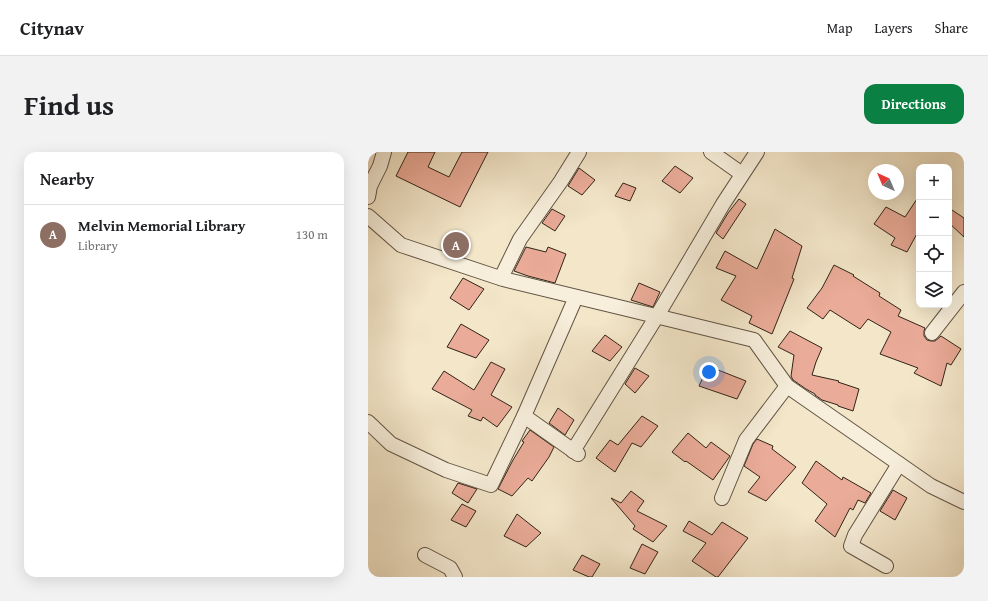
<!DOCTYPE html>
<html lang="en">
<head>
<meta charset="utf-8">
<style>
	body { margin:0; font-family:"Gentium Book Plus",serif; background:#f2f2f2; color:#202124 }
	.controls { position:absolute; right:12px; top:12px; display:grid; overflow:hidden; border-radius:8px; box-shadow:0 4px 16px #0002 }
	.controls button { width:36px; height:36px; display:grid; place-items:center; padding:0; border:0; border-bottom:1px solid #e0e0e0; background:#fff; color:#202124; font:20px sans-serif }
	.compass { position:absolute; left:500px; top:12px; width:36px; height:36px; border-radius:50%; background:#fff; box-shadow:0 4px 16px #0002; rotate:316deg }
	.you { position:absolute; left:341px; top:220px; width:14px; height:14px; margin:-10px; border:3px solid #fff; border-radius:50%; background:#1a73e8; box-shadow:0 0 0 6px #1a73e833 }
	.badge { display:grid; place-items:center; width:26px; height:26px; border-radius:50%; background:#0b8043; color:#fff; font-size:13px; font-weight:700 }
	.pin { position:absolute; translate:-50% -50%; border:2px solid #fff; box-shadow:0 1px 4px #0006 }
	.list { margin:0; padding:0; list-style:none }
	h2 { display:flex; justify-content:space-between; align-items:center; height:52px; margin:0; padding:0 16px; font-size:17px }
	h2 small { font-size:13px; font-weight:400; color:#757577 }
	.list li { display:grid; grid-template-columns:26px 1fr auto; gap:12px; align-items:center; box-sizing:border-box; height:60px; padding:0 16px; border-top:1px solid #e0e0e0 }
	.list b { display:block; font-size:15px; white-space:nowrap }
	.list p { margin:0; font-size:13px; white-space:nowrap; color:#757577 }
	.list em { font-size:13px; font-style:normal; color:#757577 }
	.icon { flex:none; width:22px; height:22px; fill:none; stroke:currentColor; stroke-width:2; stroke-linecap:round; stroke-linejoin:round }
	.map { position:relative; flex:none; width:596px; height:425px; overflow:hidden; border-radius:12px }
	header { display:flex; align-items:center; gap:24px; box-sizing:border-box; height:56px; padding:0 20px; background:#fff; border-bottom:1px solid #e0e0e0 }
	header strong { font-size:19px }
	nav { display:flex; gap:22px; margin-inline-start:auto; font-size:14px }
	.intro { display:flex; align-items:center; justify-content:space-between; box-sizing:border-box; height:96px; padding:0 24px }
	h1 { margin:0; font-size:28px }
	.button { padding:10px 18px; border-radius:12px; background:#0b8043; color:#fff; font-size:14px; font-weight:700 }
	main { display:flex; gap:24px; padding:0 24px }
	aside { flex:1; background:#fff; border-radius:12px; box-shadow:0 4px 16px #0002 }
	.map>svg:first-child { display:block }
	.building { fill:#eaab98; stroke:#312417 }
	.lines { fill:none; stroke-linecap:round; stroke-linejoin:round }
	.minor-casing { stroke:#625444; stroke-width:16 }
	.minor { stroke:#f7efdc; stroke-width:14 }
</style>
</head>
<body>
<header>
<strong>Citynav</strong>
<nav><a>Map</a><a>Layers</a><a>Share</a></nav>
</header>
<div class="intro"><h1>Find us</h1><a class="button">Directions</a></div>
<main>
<aside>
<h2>Nearby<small></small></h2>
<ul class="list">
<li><span class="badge" style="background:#8d6e63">A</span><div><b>Melvin Memorial Library</b><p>Library</p></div><em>130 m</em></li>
</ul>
</aside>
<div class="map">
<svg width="596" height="425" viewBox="0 0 596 425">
	<rect width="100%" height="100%" fill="#f3e6c9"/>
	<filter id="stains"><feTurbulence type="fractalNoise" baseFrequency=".005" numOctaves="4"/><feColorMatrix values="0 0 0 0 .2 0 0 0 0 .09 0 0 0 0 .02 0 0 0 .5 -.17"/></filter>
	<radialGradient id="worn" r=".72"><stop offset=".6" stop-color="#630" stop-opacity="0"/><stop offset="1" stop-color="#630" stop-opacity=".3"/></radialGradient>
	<g class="building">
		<polygon points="40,0 67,0 60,15 81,25 94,0 120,0 92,55 28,24"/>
		<polygon points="307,14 325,26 312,41 294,29"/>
		<polygon points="211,16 227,28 214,43 200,34"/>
		<polygon points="255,31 268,36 262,49 247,44"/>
		<polygon points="551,44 551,78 539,100 523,93 527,86 506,72 518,55 537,65"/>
		<polygon points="371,47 378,52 355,87 348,81 360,61"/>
		<polygon points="581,56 596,66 596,85 581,71"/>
		<polygon points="184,57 197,64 187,79 174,71"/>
		<polygon points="407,77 434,94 424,126 426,127 404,182 381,171 384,164 353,148 368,124 348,116 357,99 389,117"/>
		<polygon points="82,84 96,95 90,103 86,102 77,94"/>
		<polygon points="158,95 178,100 180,95 198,102 187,131 160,124 146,119"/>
		<polygon points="466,113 486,123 485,124 512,141 511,144 533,158 530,164 557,176 556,179 556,184 559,188 563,189 567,189 573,184 593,197 583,213 579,211 573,234 546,221 550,216 512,202 523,180 500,167 492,177 462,158 455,167 439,156 454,136"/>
		<polygon points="95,126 116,137 101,158 82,146"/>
		<polygon points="271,131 292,140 285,155 263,148"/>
		<polygon points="93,172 121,188 108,206 79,195"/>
		<polygon points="422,179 454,196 448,210 444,223 471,229 470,230 491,237 485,259 470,254 470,253 454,248 447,243 447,242 438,237 425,228 423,224 426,203 410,195"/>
		<polygon points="237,183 254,195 242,209 224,199"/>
		<polygon points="123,210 137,217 123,243 144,255 129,275 115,265 113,269 100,264 104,258 64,237 76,219 106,238"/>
		<polygon points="340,214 378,229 369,247 331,234"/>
		<polygon points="267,216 281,224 267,241 257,232"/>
		<polygon points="190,256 206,268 197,283 181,271"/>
		<polygon points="274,264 290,274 273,295 264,291 247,320 228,306 242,288 250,293"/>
		<polygon points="162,278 186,295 181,305 164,329 160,326 144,344 130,337 145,308 156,290 154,289"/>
		<polygon points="320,281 338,296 343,290 362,304 345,328 318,309 317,310 304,300"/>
		<polygon points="389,287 405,294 404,297 428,315 398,349 380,340 392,325 376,314 385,292"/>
		<polygon points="448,309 474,328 475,325 503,341 497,351 490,348 485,358 482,356 467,385 447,369 459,352 434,331"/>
		<polygon points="90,331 109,337 100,351 84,341"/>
		<polygon points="525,338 539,346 527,368 512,359"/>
		<polygon points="263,339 276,349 269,359 299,374 285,390 265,377 267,374 243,346 253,351"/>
		<polygon points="94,352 108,359 98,375 83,368"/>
		<polygon points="149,362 173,381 158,395 136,384"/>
		<polygon points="321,369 344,383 354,370 380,386 350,425 348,425 324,409 338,391 315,379"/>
		<polygon points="274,392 290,400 277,422 262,416"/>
		<polygon points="214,403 232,412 224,425 221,425 205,418"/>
	</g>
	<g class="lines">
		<g class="minor-casing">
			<g id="minor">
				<polyline points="343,0 374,22"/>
				<polyline points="0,45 2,34 12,14 16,0"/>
				<polyline points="0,64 33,93 135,127 263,158 386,188 419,234 563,334 596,350"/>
				<polyline points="133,126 152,87 193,29 211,0"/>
				<polyline points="564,181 596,140"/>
				<polyline points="156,264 210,302"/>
				<polyline points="0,270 23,292 78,318 123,333 156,264 208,145"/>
				<polyline points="205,299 289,164 355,52 389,0"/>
				<polyline points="354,346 378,288 419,234"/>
				<polyline points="57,403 82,416 87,425"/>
				<polyline points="518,414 483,394 487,383 531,312"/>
			</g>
		</g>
		<use href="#minor" class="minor"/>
	</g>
	<rect width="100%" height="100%" filter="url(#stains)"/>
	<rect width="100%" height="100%" fill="url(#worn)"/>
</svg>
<div class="controls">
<button>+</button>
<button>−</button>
<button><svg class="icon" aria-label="locate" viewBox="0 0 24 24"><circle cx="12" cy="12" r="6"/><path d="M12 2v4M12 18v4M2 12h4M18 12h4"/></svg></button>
<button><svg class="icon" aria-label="layers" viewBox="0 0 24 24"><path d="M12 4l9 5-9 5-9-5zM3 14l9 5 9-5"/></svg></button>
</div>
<svg class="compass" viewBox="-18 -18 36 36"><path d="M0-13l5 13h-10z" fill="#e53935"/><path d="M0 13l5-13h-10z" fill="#757577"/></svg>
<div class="you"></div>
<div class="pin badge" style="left:88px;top:93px;background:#8d6e63">A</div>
</div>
</main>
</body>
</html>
